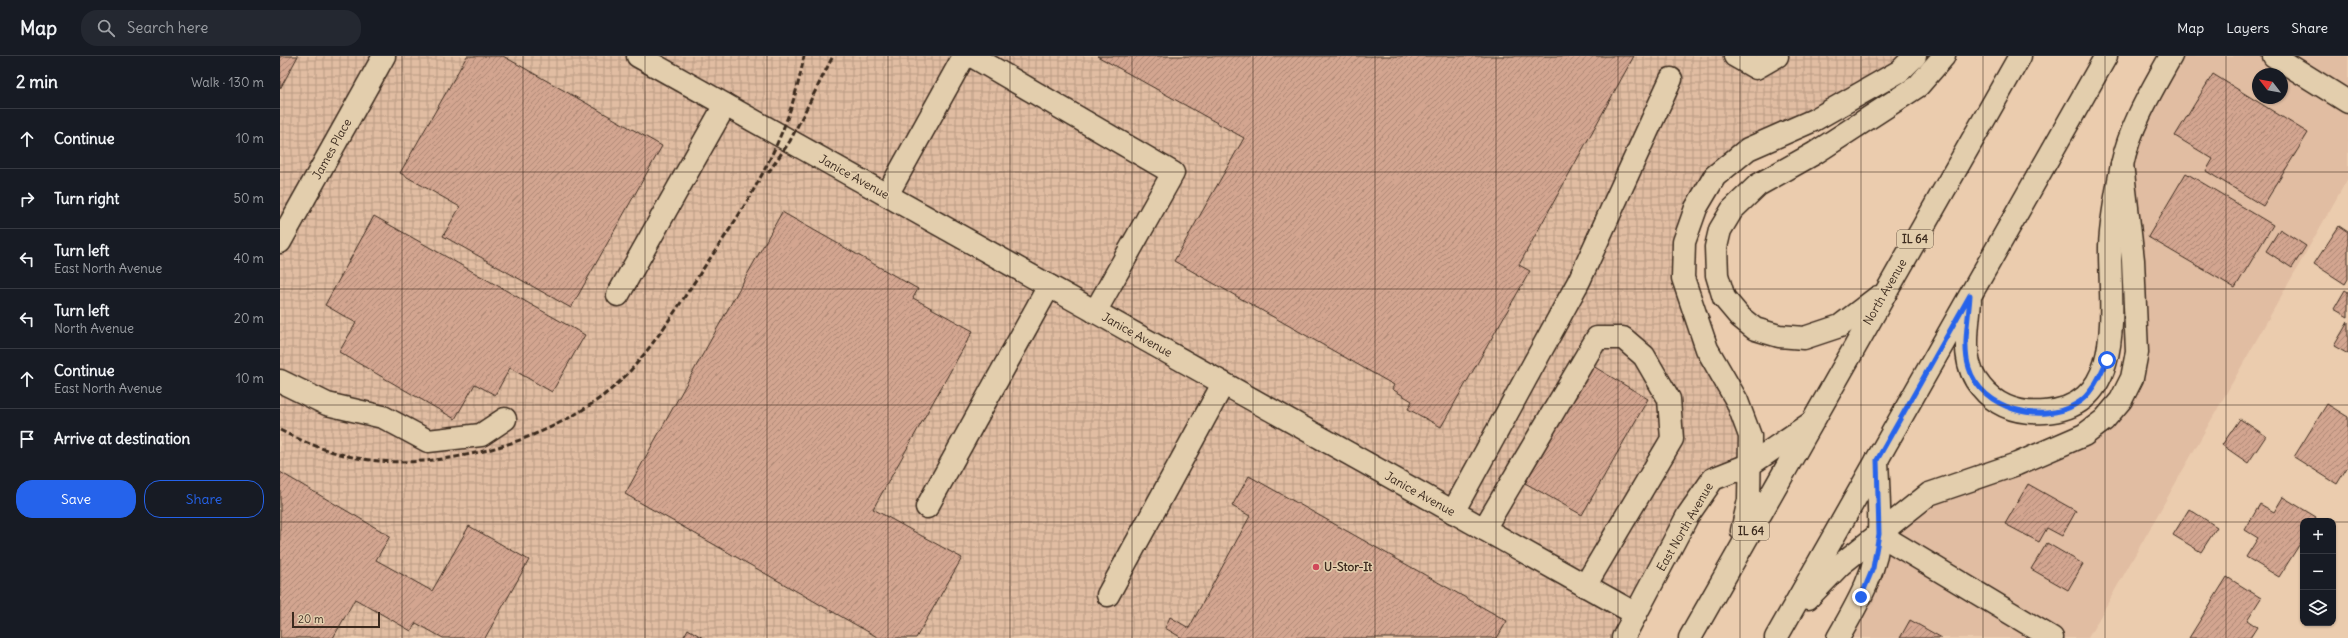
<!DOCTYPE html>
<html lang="en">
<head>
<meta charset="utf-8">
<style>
	body { margin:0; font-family:Delius,sans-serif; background:#242831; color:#f1f3f6 }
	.controls { position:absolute; right:12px; bottom:12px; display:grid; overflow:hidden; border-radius:8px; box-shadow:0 1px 3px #0004 }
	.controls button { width:36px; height:36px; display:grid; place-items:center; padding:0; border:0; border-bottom:1px solid #363941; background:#171b24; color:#f1f3f6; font:20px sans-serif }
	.compass { position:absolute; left:1972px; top:12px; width:36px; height:36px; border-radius:50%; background:#171b24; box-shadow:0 1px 3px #0004; rotate:301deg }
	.scale { position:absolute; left:12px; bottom:10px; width:88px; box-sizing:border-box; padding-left:4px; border:2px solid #3b2a1e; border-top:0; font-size:11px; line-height:14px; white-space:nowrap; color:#3b2a1e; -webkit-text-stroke:3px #e3cead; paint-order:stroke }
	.stop { position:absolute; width:12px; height:12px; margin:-9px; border:3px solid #2563eb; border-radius:50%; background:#fff }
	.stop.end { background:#2563eb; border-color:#fff; box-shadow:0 1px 4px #0008 }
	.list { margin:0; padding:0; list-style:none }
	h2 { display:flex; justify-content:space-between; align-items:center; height:52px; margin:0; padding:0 16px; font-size:17px }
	h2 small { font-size:13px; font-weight:400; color:#9ea1a6 }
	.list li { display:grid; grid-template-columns:26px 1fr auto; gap:12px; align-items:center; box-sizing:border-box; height:60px; padding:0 16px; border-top:1px solid #363941 }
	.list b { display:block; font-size:15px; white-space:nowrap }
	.list p { margin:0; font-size:13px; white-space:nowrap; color:#9ea1a6 }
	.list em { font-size:13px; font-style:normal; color:#9ea1a6 }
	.actions { display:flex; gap:8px; padding:12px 16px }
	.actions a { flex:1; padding:9px 0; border:1px solid #2563eb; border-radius:16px; text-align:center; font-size:14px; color:#2563eb }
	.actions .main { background:#2563eb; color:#fff }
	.icon { flex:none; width:22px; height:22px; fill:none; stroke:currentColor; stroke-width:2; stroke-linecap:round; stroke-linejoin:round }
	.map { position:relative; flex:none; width:2068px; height:582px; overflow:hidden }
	header { display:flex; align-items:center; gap:24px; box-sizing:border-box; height:56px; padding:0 20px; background:#171b24; border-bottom:1px solid #363941 }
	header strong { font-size:19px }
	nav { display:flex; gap:22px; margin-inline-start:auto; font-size:14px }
	.search { width:280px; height:36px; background:#242831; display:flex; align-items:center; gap:10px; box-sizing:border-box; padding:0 14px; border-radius:16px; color:#9ea1a6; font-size:15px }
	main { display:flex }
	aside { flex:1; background:#171b24 }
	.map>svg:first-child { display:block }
	.built { fill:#e1bda2; fill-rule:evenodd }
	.industrial { fill:url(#industrial-grid) }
	.building { fill:url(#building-hatch); stroke:#3b2a1e }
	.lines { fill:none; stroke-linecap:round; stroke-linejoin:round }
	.minor-casing { stroke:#3b2a1e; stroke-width:25 }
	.major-casing { stroke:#3b2a1e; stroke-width:25 }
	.minor { stroke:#e3cead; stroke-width:22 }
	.major { stroke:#e3cead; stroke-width:22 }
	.rail { stroke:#3b2a1e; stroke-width:3; stroke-dasharray:6 3; stroke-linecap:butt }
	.route { stroke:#2563eb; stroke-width:5 }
	.grid { fill:none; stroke:#3b2a1e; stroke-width:1; stroke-opacity:0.55 }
	.poi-dot { fill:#d1495b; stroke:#e3cead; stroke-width:1.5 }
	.labels { text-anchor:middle; stroke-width:3; stroke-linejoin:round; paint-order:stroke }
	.shield { fill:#e3cead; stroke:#6d5b49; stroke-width:1 }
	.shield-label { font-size:11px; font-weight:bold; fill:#3b2a1e }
	.street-label { font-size:12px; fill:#3b2a1e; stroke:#e3cead }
	.poi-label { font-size:12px; font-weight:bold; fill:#3b2a1e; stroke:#e3cead; text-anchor:start }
</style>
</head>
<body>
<header>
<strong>Map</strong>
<div class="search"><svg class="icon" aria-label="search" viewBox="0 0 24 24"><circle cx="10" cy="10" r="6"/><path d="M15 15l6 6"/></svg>Search here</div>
<nav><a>Map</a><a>Layers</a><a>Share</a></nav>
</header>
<main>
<aside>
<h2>2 min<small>Walk · 130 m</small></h2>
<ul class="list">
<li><svg class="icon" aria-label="ahead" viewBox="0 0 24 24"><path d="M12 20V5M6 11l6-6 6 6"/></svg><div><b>Continue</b></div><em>10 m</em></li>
<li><svg class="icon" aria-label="right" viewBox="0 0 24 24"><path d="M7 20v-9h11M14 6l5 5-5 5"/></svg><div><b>Turn right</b></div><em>50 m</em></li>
<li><svg class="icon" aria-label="left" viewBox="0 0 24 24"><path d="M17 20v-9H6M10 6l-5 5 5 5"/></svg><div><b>Turn left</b><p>East North Avenue</p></div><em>40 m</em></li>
<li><svg class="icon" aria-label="left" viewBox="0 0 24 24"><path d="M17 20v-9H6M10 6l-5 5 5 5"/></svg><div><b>Turn left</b><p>North Avenue</p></div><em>20 m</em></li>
<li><svg class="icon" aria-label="ahead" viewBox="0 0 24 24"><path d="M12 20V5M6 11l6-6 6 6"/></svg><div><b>Continue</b><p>East North Avenue</p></div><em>10 m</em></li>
<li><svg class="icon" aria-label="arrive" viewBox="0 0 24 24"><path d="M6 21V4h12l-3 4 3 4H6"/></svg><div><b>Arrive at destination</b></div></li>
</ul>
<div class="actions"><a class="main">Save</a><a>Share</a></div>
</aside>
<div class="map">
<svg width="2068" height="582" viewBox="0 0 2068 582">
	<defs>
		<pattern id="industrial-grid" width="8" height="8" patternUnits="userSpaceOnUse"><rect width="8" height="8" fill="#e1bda2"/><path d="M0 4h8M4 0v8" fill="none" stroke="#b89a83"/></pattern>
		<pattern id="building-hatch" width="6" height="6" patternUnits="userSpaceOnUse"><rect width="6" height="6" fill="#d3a590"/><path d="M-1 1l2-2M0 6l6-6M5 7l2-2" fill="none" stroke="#ac8775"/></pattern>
	</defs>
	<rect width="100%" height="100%" fill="#ebccae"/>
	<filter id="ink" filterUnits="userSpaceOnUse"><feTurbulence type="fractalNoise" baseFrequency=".025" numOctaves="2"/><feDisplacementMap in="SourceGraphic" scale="8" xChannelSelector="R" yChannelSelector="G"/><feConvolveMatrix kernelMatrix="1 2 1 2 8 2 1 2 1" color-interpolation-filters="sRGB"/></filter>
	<g filter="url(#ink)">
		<path class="built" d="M1895 0H2068V122L1808 582H1558L1599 478 1649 438 1804 379 1852 322 1842 108ZM1978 18H2002V42H1978Z"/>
		<polygon class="industrial" points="0,0 1635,0 1435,120 1403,222 1471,408 1433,423 1343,582 0,582"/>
		<g class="building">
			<polygon points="0,0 18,0 0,33"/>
			<polygon points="187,0 223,0 382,90 291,252 163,180 180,151 120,117"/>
			<polygon points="817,0 1354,0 1239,209 1250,215 1161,371 1128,353 1132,345 1112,333 1114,329 894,205 964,82"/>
			<polygon points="1933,18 2028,77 1983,150 1926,115 1933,103 1895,80"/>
			<polygon points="1906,117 1993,169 1955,232 1868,181"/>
			<polygon points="502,156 638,233 633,242 693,275 593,453 682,502 636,582 599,582 345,438"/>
			<polygon points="94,160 305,279 272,336 230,312 215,339 195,328 175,363 59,296 76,267 45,249"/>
			<polygon points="2059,170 2068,176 2068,223 2065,228 2034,208"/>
			<polygon points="2000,173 2026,190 2012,212 1986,195"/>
			<polygon points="2065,234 2068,236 2068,261 2054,253"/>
			<polygon points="2068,266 2068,298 2054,290"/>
			<polygon points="1313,310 1368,343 1302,459 1245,427"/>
			<polygon points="2047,348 2068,361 2068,410 2057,428 2014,401"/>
			<polygon points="1960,363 1986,380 1968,407 1942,389"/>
			<polygon points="0,416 110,480 96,504 152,535 189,470 249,504 205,582 163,582 136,567 131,575 75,543 53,582 0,582"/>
			<polygon points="969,420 1227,565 1217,582 902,582 885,572 890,561 909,572 970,460 952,450"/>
			<polygon points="1748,428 1796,455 1782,480 1767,472 1759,486 1725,468"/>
			<polygon points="2003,441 2036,461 2034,465 2023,465 2023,483 1999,521 1966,501 1978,482 1965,474 1980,448 1994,456"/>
			<polygon points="1909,453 1937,471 1921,496 1893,479"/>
			<polygon points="1767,487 1803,508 1788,534 1751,513"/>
			<polygon points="1947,521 1981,542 1967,564 1977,571 1970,582 1909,582"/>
			<polygon points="1630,564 1662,582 1620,582"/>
			<polygon points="408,573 423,582 403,582"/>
		</g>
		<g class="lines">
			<g class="minor-casing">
				<g id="minor">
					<polyline points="358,0 1356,558"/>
					<polyline points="692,0 893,117 815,256"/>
					<polyline points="1455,0 1476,12 1497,0"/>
					<polyline points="1994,0 2068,46"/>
					<polyline points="607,139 684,0"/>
					<polyline points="0,186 104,0"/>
					<polyline points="338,239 445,49"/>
					<polyline points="0,325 47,348 103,361 148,385 201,379 225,363"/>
					<polyline points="647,451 769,230"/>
					<polyline points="1173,456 1299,225 1391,23"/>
					<polyline points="1204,473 1317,282 1343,282 1364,300 1389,343 1392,383 1305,530"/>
					<polyline points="1599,478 1772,582"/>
					<polyline points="828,539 943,328"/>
					<polyline points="1343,582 1408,459 1433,423 1471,408 1531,367"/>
					<path d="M1558 582C1576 550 1597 516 1599 478 1600 453 1598 428 1597 404"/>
				</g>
			</g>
			<g class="major-casing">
				<g id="major">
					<polyline points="1598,241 1560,270 1524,282 1499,280 1475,273 1460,261 1444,242 1437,219 1436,191 1440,174 1452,154 1478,129 1535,97 1638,30 1664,0"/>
					<path d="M1690 245C1688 274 1680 307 1701 331 1717 351 1740 358 1765 356 1849 350 1829 247 1830 190 1831 165 1837 134 1842 109 1850 70 1872 34 1891 0"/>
					<polyline points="1462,475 1469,444 1470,380 1457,345 1427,293 1403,222 1404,186 1416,152 1435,120 1468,93 1534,64 1620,15 1635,0"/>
					<polyline points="1528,542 1560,509 1649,438 1737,408 1804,379 1824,364 1841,344 1852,322 1857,296 1853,204 1842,108"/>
					<polyline points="1410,582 1740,0"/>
					<polyline points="1496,582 1826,0"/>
				</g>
			</g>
			<use href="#minor" class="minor"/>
			<use href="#major" class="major"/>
			<g class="rail">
				<polyline points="488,117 510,85 553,0"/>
				<path d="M0 374C31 390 64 402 99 405 181 412 295 377 351 314 380 281 404 241 429 204 472 142 511 76 524 0"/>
			</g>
		</g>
	</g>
	<g class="lines" filter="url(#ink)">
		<path class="route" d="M1581 541 1593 512 1599 478 1597 404 1690 239C1689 262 1682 290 1689 312 1701 353 1762 369 1796 348 1812 339 1820 319 1827 304"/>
	</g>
	<path class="grid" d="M122 0V582M243 0V582M365 0V582M487 0V582M608 0V582M730 0V582M852 0V582M973 0V582M1095 0V582M1216 0V582M1338 0V582M1460 0V582M1581 0V582M1703 0V582M1825 0V582M1946 0V582M0 116H2068M0 233H2068M0 349H2068M0 466H2023M2053 466H2068"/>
	<circle class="poi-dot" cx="1036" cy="511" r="4"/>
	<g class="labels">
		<g class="shield">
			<rect x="1617" y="174" width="36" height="18" rx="3"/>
			<rect x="1453" y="466" width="36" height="18" rx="3"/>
		</g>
		<g class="shield-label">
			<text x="1635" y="187">IL 64</text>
			<text x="1471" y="479">IL 64</text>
		</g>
		<g class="street-label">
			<text transform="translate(52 93) rotate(-61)" y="4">James Place</text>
			<text transform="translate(574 121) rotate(29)" y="4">Janice Avenue</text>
			<text transform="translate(1605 236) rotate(-60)" y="4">North Avenue</text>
			<text transform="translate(857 279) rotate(29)" y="4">Janice Avenue</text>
			<text transform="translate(1140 438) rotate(29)" y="4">Janice Avenue</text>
			<text transform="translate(1405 471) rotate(-60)" y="4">East North Avenue</text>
		</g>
		<g class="poi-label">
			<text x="1044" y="515">U-Stor-It</text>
		</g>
	</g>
</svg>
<div class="controls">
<button>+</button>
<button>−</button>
<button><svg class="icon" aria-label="layers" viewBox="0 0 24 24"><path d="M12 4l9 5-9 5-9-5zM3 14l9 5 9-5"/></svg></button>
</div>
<svg class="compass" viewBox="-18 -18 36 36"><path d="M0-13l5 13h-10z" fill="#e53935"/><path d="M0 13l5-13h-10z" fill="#9ea1a6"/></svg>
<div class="scale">20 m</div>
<div class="stop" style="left:1827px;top:304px"></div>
<div class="stop end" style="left:1581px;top:541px"></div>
</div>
</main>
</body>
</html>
